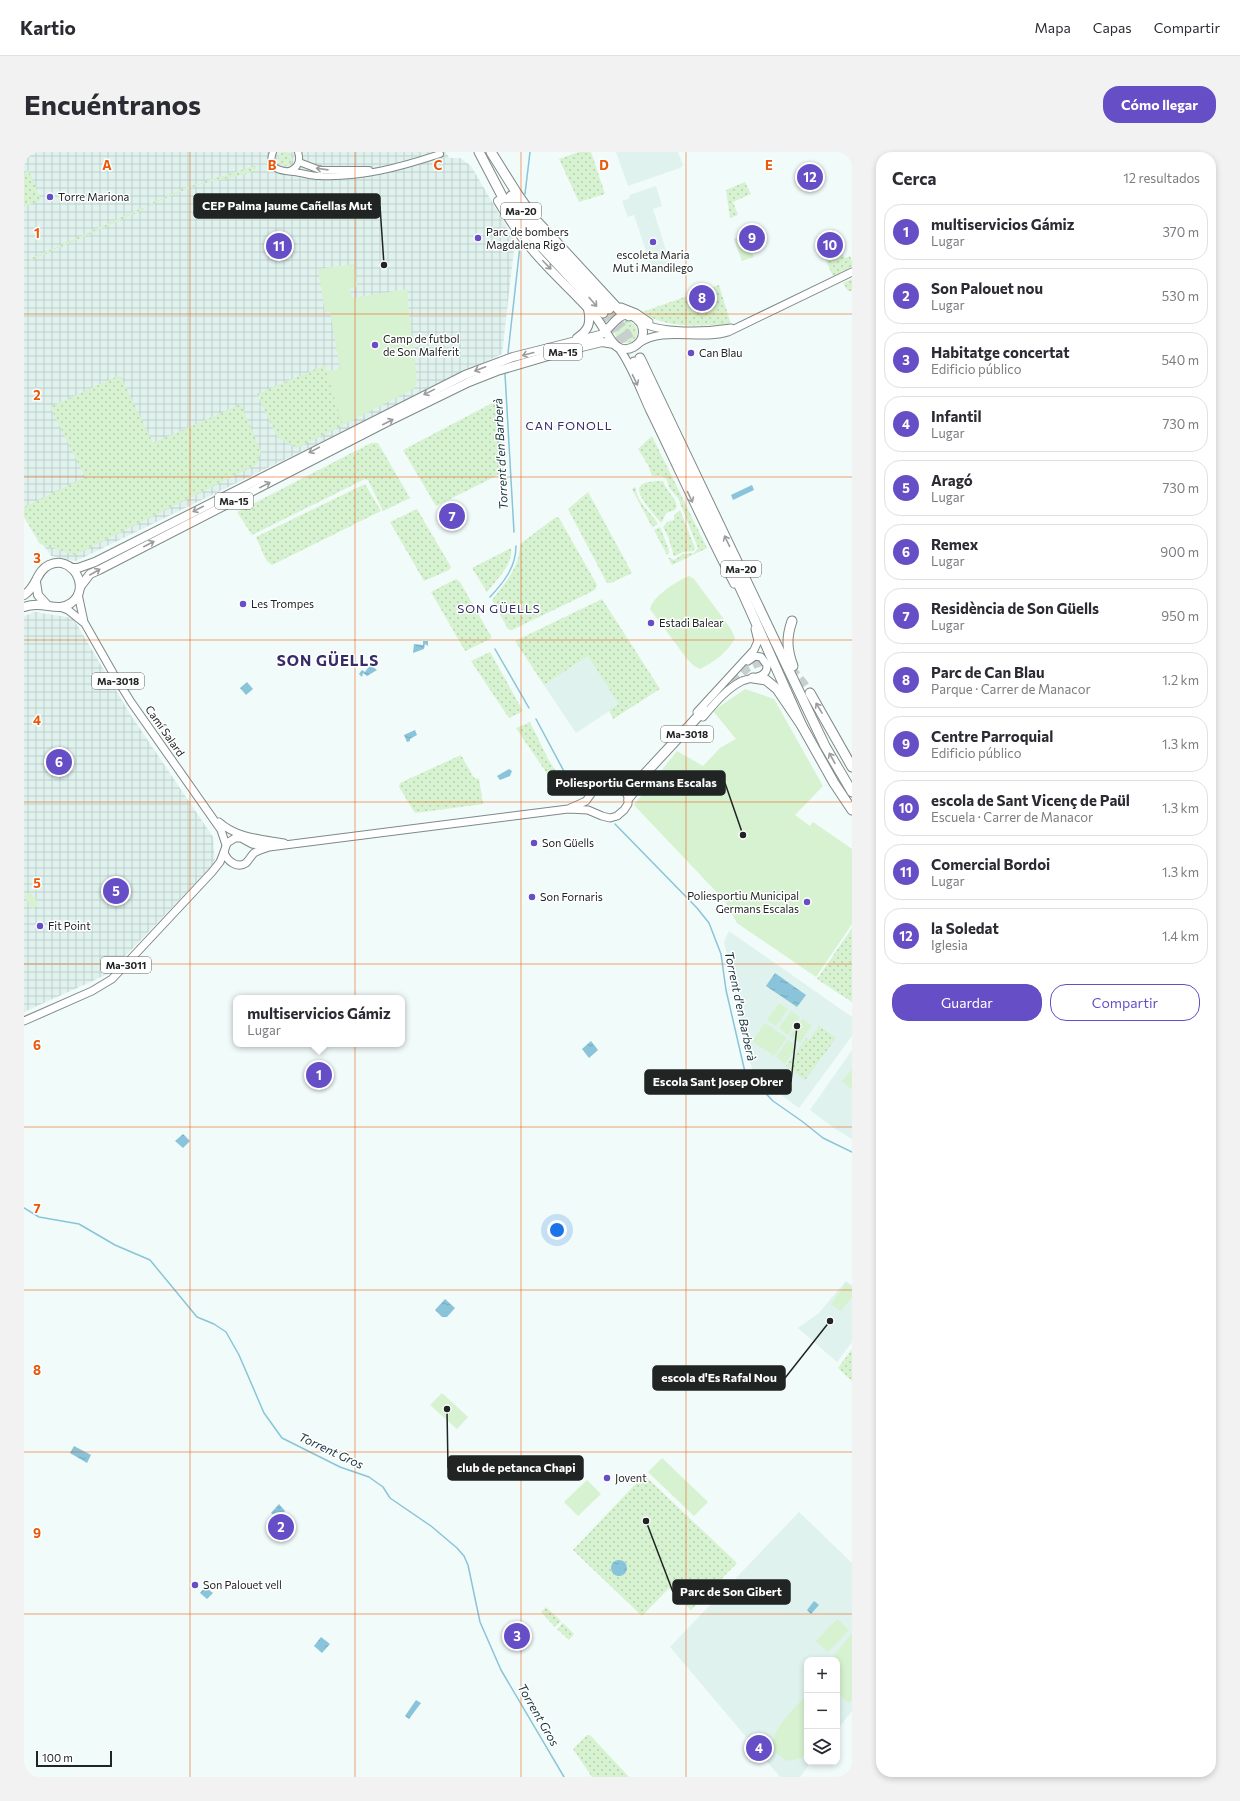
<!DOCTYPE html>
<html lang="es">
<head>
<meta charset="utf-8">
<style>
	body { margin:0; font-family:Commissioner,sans-serif; background:#f2f2f3; color:#2b2b33 }
	.controls { position:absolute; right:12px; bottom:12px; display:grid; overflow:hidden; border-radius:8px; box-shadow:0 2px 6px #0003 }
	.controls button { width:36px; height:36px; display:grid; place-items:center; padding:0; border:0; border-bottom:1px solid #e1e1e2; background:#fff; color:#2b2b33; font:20px sans-serif }
	.scale { position:absolute; left:12px; bottom:10px; width:76px; box-sizing:border-box; padding-left:4px; border:2px solid #202423; border-top:0; font-size:11px; line-height:14px; white-space:nowrap; color:#202423; -webkit-text-stroke:3px #fff; paint-order:stroke }
	.you { position:absolute; left:533px; top:1078px; width:14px; height:14px; margin:-10px; border:3px solid #fff; border-radius:50%; background:#1a73e8; box-shadow:0 0 0 6px #1a73e833 }
	.badge { display:grid; place-items:center; width:26px; height:26px; border-radius:50%; background:#664ec7; color:#fff; font-size:13px; font-weight:700 }
	.pin { position:absolute; translate:-50% -50%; border:2px solid #fff; box-shadow:0 1px 4px #0006 }
	.popup { position:absolute; left:209px; top:843px; width:172px; height:52px; box-sizing:border-box; display:grid; place-content:center; border-radius:8px; background:#fff; filter:drop-shadow(0 1px 3px #0005); font-size:13px; white-space:nowrap; color:#7c7c81 }
	.popup b { font-size:15px; color:#2b2b33 }
	.popup::after { content:''; position:absolute; left:50%; top:100%; margin-left:-8px; border:8px solid transparent; border-top-color:#fff }
	.list { margin:0; padding:0; list-style:none }
	h2 { display:flex; justify-content:space-between; align-items:center; height:52px; margin:0; padding:0 16px; font-size:17px }
	h2 small { font-size:13px; font-weight:400; color:#7c7c81 }
	.list li { display:grid; grid-template-columns:26px 1fr auto; gap:12px; align-items:center; box-sizing:border-box; height:56px; margin:0 8px 8px; padding:0 8px; border:1px solid #e1e1e2; border-radius:16px }
	.list b { display:block; font-size:15px; white-space:nowrap }
	.list p { margin:0; font-size:13px; white-space:nowrap; color:#7c7c81 }
	.list em { font-size:13px; font-style:normal; color:#7c7c81 }
	.actions { display:flex; gap:8px; padding:12px 16px }
	.actions a { flex:1; padding:9px 0; border:1px solid #664ec7; border-radius:16px; text-align:center; font-size:14px; color:#664ec7 }
	.actions .main { background:#664ec7; color:#fff }
	.icon { flex:none; width:22px; height:22px; fill:none; stroke:currentColor; stroke-width:2; stroke-linecap:round; stroke-linejoin:round }
	.map { position:relative; flex:none; width:828px; height:1625px; overflow:hidden; border-radius:16px }
	header { display:flex; align-items:center; gap:24px; box-sizing:border-box; height:56px; padding:0 20px; background:#fff; border-bottom:1px solid #e1e1e2 }
	header strong { font-size:19px }
	nav { display:flex; gap:22px; margin-inline-start:auto; font-size:14px }
	.intro { display:flex; align-items:center; justify-content:space-between; box-sizing:border-box; height:96px; padding:0 24px }
	h1 { margin:0; font-size:28px }
	.button { padding:10px 18px; border-radius:16px; background:#664ec7; color:#fff; font-size:14px; font-weight:700 }
	main { display:flex; gap:24px; padding:0 24px }
	aside { flex:1; background:#fff; border-radius:16px; box-shadow:0 2px 6px #0003 }
	.map>svg:first-child { display:block }
	.built { fill:#dff2ee }
	.industrial { fill:url(#industrial-grid) }
	.green { fill:url(#green-dots) }
	.pitch { fill:#d7f2d0 }
	.water { fill:url(#water-ripples) }
	.lines { fill:none; stroke-linecap:round; stroke-linejoin:round }
	.stream { stroke:#89c4da; stroke-width:1.5 }
	.motorway-tunnel { stroke:#c7d0ce; stroke-width:9; stroke-dasharray:9 4.5; stroke-linecap:butt }
	.tertiary-casing { stroke:#7f8987; stroke-width:8 }
	.secondary-casing { stroke:#7f8987; stroke-width:9 }
	.primary-casing { stroke:#7f8987; stroke-width:9 }
	.trunk-casing { stroke:#7f8987; stroke-width:10 }
	.motorway-casing { stroke:#7f8987; stroke-width:11 }
	.tertiary { stroke:#fff; stroke-width:6 }
	.secondary { stroke:#fff; stroke-width:7 }
	.primary { stroke:#fff; stroke-width:7 }
	.trunk { stroke:#fff; stroke-width:8 }
	.motorway { stroke:#fff; stroke-width:9 }
	.oneway { stroke:#9b9c9c }
	.grid { fill:none; stroke:#e8590c; stroke-width:1; stroke-opacity:0.55 }
	.poi-dot { fill:#664ec7; stroke:#fff; stroke-width:1.5 }
	.labels { text-anchor:middle; stroke-width:3; stroke-linejoin:round; paint-order:stroke }
	.shield { fill:#fff; stroke:#636665; stroke-width:1 }
	.shield-label { font-size:10px; font-weight:bold; fill:#202423 }
	.poi-label { font-size:11px; fill:#202423; stroke:#fff; text-anchor:start }
	.street-label { font-size:11px; fill:#202423; stroke:#fff }
	.neighbourhood-label { font-size:12px; letter-spacing:1px; fill:#362c67; stroke:#fff }
	.water-label { font-size:12px; font-style:italic; fill:#14313b; stroke:#fff }
	.district-label { font-size:15px; font-weight:bold; letter-spacing:1px; fill:#362c67; stroke:#fff }
	.grid-label { font-size:13px; text-anchor:middle; font-weight:bold; fill:#e8590c; stroke:#fff; stroke-width:3; stroke-linejoin:round; paint-order:stroke }
	.leader { fill:none; stroke:#202423; stroke-width:1.5 }
	.callout-dot { fill:#202423; stroke:#fff; stroke-width:1.5 }
	.callout { fill:#202423; stroke:#202423; stroke-width:1.5 }
	.callout-label { font-size:12px; text-anchor:middle; font-weight:bold; fill:#fff }
</style>
</head>
<body>
<header>
<strong>Kartio</strong>
<nav><a>Mapa</a><a>Capas</a><a>Compartir</a></nav>
</header>
<div class="intro"><h1>Encuéntranos</h1><a class="button">Cómo llegar</a></div>
<main>
<div class="map">
<svg width="828" height="1625" viewBox="0 0 828 1625">
	<defs>
		<pattern id="industrial-grid" width="8" height="8" patternUnits="userSpaceOnUse"><rect width="8" height="8" fill="#dff2ee"/><path d="M0 4h8M4 0v8" fill="none" stroke="#bfcfcc"/></pattern>
		<pattern id="green-dots" width="8" height="8" patternUnits="userSpaceOnUse"><rect width="8" height="8" fill="#d7f2d0"/><path d="M2 2h.1M6 6h.1" fill="none" stroke="#b8cfb2" stroke-width="1.8" stroke-linecap="round"/></pattern>
		<pattern id="water-ripples" width="26" height="14" patternUnits="userSpaceOnUse"><rect width="26" height="14" fill="#89c4da"/><path d="M2 4q2-2 4 0t4 0M15 11q2-2 4 0t4 0" fill="none" stroke="#76a8bb"/></pattern>
	</defs>
	<rect width="100%" height="100%" fill="#f1fbf9"/>
	<g class="built">
		<polygon points="592,0 654,0 659,13 656,16 604,34"/>
		<polygon points="632,34 638,54 629,57 647,114 629,120 610,63 604,65 598,49 604,47 606,43"/>
		<polygon points="810,77 819,102 802,109 792,85"/>
		<polygon points="564,504 596,552 552,581 520,533"/>
		<polygon points="705,779 828,865 828,884 775,956 729,922 700,790"/>
		<polygon points="828,898 828,987 810,976 786,958"/>
		<polygon points="822,1129 828,1133 828,1190 813,1210 774,1176 795,1161"/>
		<polygon points="775,1360 828,1411 828,1559 813,1578 813,1508 783,1508 783,1610 787,1610 776,1625 756,1625 646,1495"/>
	</g>
	<g class="industrial">
		<polygon points="0,0 422,0 425,6 436,6 447,14 491,89 478,202 52,409 27,404 0,365"/>
		<polygon points="11,460 49,466 106,562 189,685 191,711 84,822 0,860 0,464"/>
	</g>
	<g class="green">
		<polygon points="555,0 567,0 581,42 555,50 535,7"/>
		<circle cx="261" cy="7" r="7"/>
		<path d="M231 14 233 17C218 25 202 26 185 30 164 35 145 45 125 54V52L163 35Z"/>
		<polygon points="5,19 17,48 0,55 0,21"/>
		<polygon points="721,30 727,42 709,50 714,63 706,66 702,38"/>
		<polygon points="120,55 121,57 6,109 6,107"/>
		<polygon points="819,102 821,106 826,104 828,109 828,115 809,124 802,109"/>
		<polygon points="828,127 828,139 824,139 819,131"/>
		<path d="M695 133 706 169 705 172C677 174 641 177 618 160Z"/>
		<circle cx="602" cy="180" r="11"/>
		<polygon points="301,213 319,273 273,296 253,285 233,242"/>
		<polygon points="96,223 129,291 217,252 237,300 232,313 51,403 16,392 0,365 0,355 61,325 26,255"/>
		<polygon points="474,248 480,320 412,354 379,298"/>
		<polygon points="628,284 683,396 648,413 644,405 650,408 659,402 670,401 674,396 654,346 646,337 642,326 637,324 628,324 624,313 614,297"/>
		<polygon points="347,291 354,291 386,346 359,359 344,328 341,327 228,383 213,360"/>
		<path d="M639 329C642 339 652 345 653 355L651 358 642 361 638 370H636C623 352 595 328 639 329Z"/>
		<polygon points="341,332 357,359 248,413 242,408 232,385"/>
		<path d="M610 335 612 336C612 350 627 360 634 372L628 375 608 337Z"/>
		<polygon points="564,340 608,421 587,431 583,431 544,357"/>
		<polygon points="393,357 427,415 425,418 400,429 366,370"/>
		<polygon points="656,358 671,396 669,399 659,400 651,404 650,404 644,384 639,375 643,370 650,368 650,363"/>
		<path d="M532 365 535 366 573 433 571 438 488 478 484 477 468 448C481 431 496 415 496 392Z"/>
		<polygon points="636,375 645,398 645,401 643,403 630,378"/>
		<path d="M487 396C489 413 473 427 463 440L448 416Z"/>
		<polygon points="432,427 436,430 468,486 441,499 407,440"/>
		<polygon points="578,447 636,537 589,567 585,558 595,552 564,504 520,533 491,489"/>
		<polygon points="466,500 499,559 485,566 447,509"/>
		<polygon points="506,570 524,607 546,641 537,642 492,576"/>
		<polygon points="437,603 450,626 455,627 459,652 391,661 375,635 376,631"/>
		<polygon points="828,776 828,850 793,827"/>
		<polygon points="795,874 812,886 781,928 762,914 782,886 785,888"/>
		<polygon points="828,1197 828,1229 814,1216"/>
		<polygon points="620,1323 713,1411 667,1458 645,1436 618,1464 549,1398"/>
		<polygon points="522,1455 537,1469 531,1475 517,1460"/>
		<polygon points="539,1471 550,1482 545,1488 533,1477"/>
		<polygon points="563,1583 566,1583 605,1625 568,1625 549,1597"/>
	</g>
	<g class="pitch">
		<polygon points="721,82 730,105 718,109 710,87"/>
		<polygon points="331,112 333,135 326,136 328,146 384,137 384,151 393,228 391,235 387,238 319,273 302,219 316,217 306,159 301,160 294,117"/>
		<path d="M665 424 670 427 707 477 711 486C704 500 690 510 676 517L670 514 663 507 626 457C628 445 654 428 665 424Z"/>
		<polygon points="721,537 750,547 799,634 771,663 786,674 789,670 828,697 828,772 792,825 713,771 700,748 610,653 653,599 679,614 696,596 712,587 689,559"/>
		<polygon points="6,740 15,752 9,757 0,744"/>
		<polygon points="755,851 764,857 752,874 743,868"/>
		<polygon points="767,859 776,865 764,883 755,876"/>
		<polygon points="778,867 788,873 776,891 766,884"/>
		<polygon points="741,871 763,886 750,904 728,889"/>
		<polygon points="764,888 773,894 761,912 752,905"/>
		<polygon points="828,917 828,937 818,930"/>
		<polygon points="822,1131 828,1135 828,1145 817,1159 807,1152"/>
		<polygon points="418,1241 444,1265 433,1277 406,1253"/>
		<polygon points="638,1306 684,1350 670,1364 624,1320"/>
		<polygon points="563,1328 577,1342 554,1364 540,1350"/>
		<polygon points="813,1467 825,1478 804,1500 792,1489"/>
		<polygon points="828,1481 828,1547 825,1551 813,1541 813,1508 806,1508"/>
		<path d="M781 1546H783V1601L777 1606 764 1609C757 1606 749 1599 749 1591 748 1579 772 1552 781 1546Z"/>
	</g>
	<g class="water">
		<polygon points="728,333 730,338 709,348 707,343"/>
		<polygon points="399,489 404,489 404,494 401,492 400,497 389,501 390,492 399,493"/>
		<polygon points="346,513 353,518 343,524 339,521 338,525 335,522 338,518 341,520"/>
		<polygon points="223,530 229,537 222,543 216,536"/>
		<polygon points="391,578 393,583 386,587 386,589 383,590 380,583"/>
		<polygon points="485,617 488,619 486,624 476,628 473,624"/>
		<polygon points="751,821 782,843 773,855 742,834"/>
		<polygon points="567,889 574,898 565,906 558,897"/>
		<polygon points="159,982 166,989 159,996 151,989"/>
		<polygon points="421,1147 431,1156 423,1165 418,1165 411,1158"/>
		<polygon points="50,1294 67,1303 63,1311 46,1301"/>
		<polygon points="255,1352 261,1359 254,1366 247,1361"/>
		<circle cx="595" cy="1416" r="8"/>
		<polygon points="181,1435 189,1441 183,1447 176,1441"/>
		<polygon points="790,1449 795,1453 787,1462 783,1458"/>
		<polygon points="297,1485 306,1492 298,1501 290,1494"/>
		<polygon points="392,1548 397,1551 385,1567 381,1564"/>
	</g>
	<g class="lines">
		<g class="stream">
			<polyline points="501,42 506,0"/>
			<polyline points="484,201 496,94"/>
			<polyline points="481,222 490,380"/>
			<path d="M466 445C480 430 492 415 492 394"/>
			<polyline points="471,497 505,556"/>
			<polyline points="512,567 543,625 556,639"/>
			<polyline points="591,672 673,756 685,771 697,802 702,838 721,920 749,949 779,970 799,986 828,1000"/>
			<polyline points="0,1056 15,1065 55,1072 91,1093 126,1108 173,1165 190,1172 202,1180 215,1203 240,1261 258,1286 316,1315 345,1325 359,1335 366,1346 407,1374 433,1396 440,1404 444,1413 456,1470 477,1518 540,1625"/>
		</g>
		<g class="motorway-tunnel">
			<polyline points="585,157 603,182 616,206"/>
			<polyline points="579,161 596,185 610,210"/>
			<path d="M689 549 724 515C754 498 770 517 786 541"/>
		</g>
		<g class="tertiary-casing">
			<g id="tertiary">
				<path d="M249 0C242 18 258 19 270 20 279 21 287 24 295 24 337 26 377 15 416 2"/>
				<polyline points="275,10 296,18 345,18"/>
				<path d="M265 19C274 16 277 9 274 0"/>
			</g>
		</g>
		<g class="secondary-casing">
			<g id="secondary">
				<polyline points="597,155 612,161 625,170"/>
				<path d="M614 169C636 182 682 180 707 176"/>
				<path d="M615 191C640 174 675 189 704 180L828 120"/>
			</g>
		</g>
		<g class="primary-casing">
			<g id="primary">
				<path d="M593 194C606 209 617 240 626 259 654 316 680 375 710 432"/>
				<polyline points="54,442 60,470 89,521 107,550 197,678 202,693"/>
				<polyline points="36,455 44,458 59,470"/>
				<polyline points="673,560 730,498 734,489 731,477"/>
				<path d="M679 565C690 552 702 537 718 529 727 525 744 527 743 513L737 505 731 504 724 509"/>
				<polyline points="604,648 623,625"/>
				<path d="M195 670C213 686 237 687 260 691"/>
				<path d="M245 695 228 692 217 686H211L203 691 200 700C203 709 213 717 222 711 225 708 227 704 230 701 235 698 240 697 245 695L544 657 564 658 578 664 586 666 593 664 600 658 604 652V645L598 633 591 630 582 629 572 635 562 649 544 657"/>
				<polyline points="0,869 68,839 88,827 188,720 196,710 200,700"/>
			</g>
		</g>
		<g class="trunk-casing">
			<g id="trunk">
				<path d="M553 186C565 178 567 171 564 157"/>
				<path d="M47 416H54L71 410 441 223 489 205 576 183C588 177 596 153 613 167 617 170 619 175 619 180 619 193 603 202 592 194 587 190 577 171 571 164 550 140 525 119 505 94 493 80 483 64 474 49"/>
				<polyline points="12,430 14,443 23,453"/>
				<polyline points="56,435 66,422 75,418 363,270 445,230 473,219 541,199 578,190 590,192"/>
				<path d="M0 443C13 435 12 419 25 413 48 402 68 436 47 451 34 461 18 448 0 455"/>
			</g>
		</g>
		<g class="motorway-casing">
			<g id="motorway">
				<polyline points="455,0 478,44 501,77 579,161"/>
				<polyline points="467,0 492,40 510,66 595,158 605,164"/>
				<polyline points="487,44 522,91 585,157"/>
				<polyline points="616,206 801,594 828,640"/>
				<polyline points="610,210 720,444 778,574"/>
				<path d="M768 469C762 486 763 498 769 514"/>
				<polyline points="729,526 742,528 753,537 778,574 810,631 828,658"/>
				<polyline points="786,541 828,615"/>
				<polyline points="598,633 608,632 617,626 680,558"/>
			</g>
		</g>
		<use href="#tertiary" class="tertiary"/>
		<use href="#secondary" class="secondary"/>
		<use href="#primary" class="primary"/>
		<use href="#trunk" class="trunk"/>
		<use href="#motorway" class="motorway"/>
	</g>
	<defs><path id="oneway-shaft" d="M-6 0H5M1.5-3L5.5 0L1.5 3" fill="none" stroke-width="1.6" stroke-linecap="round" stroke-linejoin="round"/></defs>
	<g class="oneway">
		<use href="#oneway-shaft" transform="translate(298 17) rotate(-172)"/>
		<use href="#oneway-shaft" transform="translate(523 113) rotate(46)"/>
		<use href="#oneway-shaft" transform="translate(569 150) rotate(49)"/>
		<use href="#oneway-shaft" transform="translate(504 202) rotate(165)"/>
		<use href="#oneway-shaft" transform="translate(456 217) rotate(159)"/>
		<use href="#oneway-shaft" transform="translate(611 228) rotate(64)"/>
		<use href="#oneway-shaft" transform="translate(405 240) rotate(154)"/>
		<use href="#oneway-shaft" transform="translate(364 270) rotate(-27)"/>
		<use href="#oneway-shaft" transform="translate(290 298) rotate(152)"/>
		<use href="#oneway-shaft" transform="translate(241 333) rotate(-27)"/>
		<use href="#oneway-shaft" transform="translate(666 345) rotate(65)"/>
		<use href="#oneway-shaft" transform="translate(174 357) rotate(153)"/>
		<use href="#oneway-shaft" transform="translate(703 389) rotate(-116)"/>
		<use href="#oneway-shaft" transform="translate(125 392) rotate(-27)"/>
		<use href="#oneway-shaft" transform="translate(71 420) rotate(-30)"/>
		<use href="#oneway-shaft" transform="translate(795 556) rotate(-121)"/>
		<use href="#oneway-shaft" transform="translate(808 606) rotate(-119)"/>
	</g>
	<path class="grid" d="M166 0V1625M331 0V1625M497 0V1625M662 0V1625M0 162H828M0 325H828M0 488H828M0 650H828M0 812H828M0 975H828M0 1138H828M0 1300H828M0 1462H828"/>
	<g class="poi-dot">
		<circle cx="26" cy="45" r="4"/>
		<circle cx="454" cy="86" r="4"/>
		<circle cx="629" cy="90" r="4"/>
		<circle cx="351" cy="193" r="4"/>
		<circle cx="667" cy="201" r="4"/>
		<circle cx="219" cy="452" r="4"/>
		<circle cx="627" cy="471" r="4"/>
		<circle cx="510" cy="691" r="4"/>
		<circle cx="508" cy="745" r="4"/>
		<circle cx="783" cy="750" r="4"/>
		<circle cx="16" cy="774" r="4"/>
		<circle cx="583" cy="1326" r="4"/>
		<circle cx="171" cy="1433" r="4"/>
	</g>
	<g class="labels">
		<g class="shield">
			<rect x="477" y="51" width="40" height="16" rx="3"/>
			<rect x="520" y="192" width="38" height="16" rx="3"/>
			<rect x="191" y="341" width="38" height="16" rx="3"/>
			<rect x="697" y="409" width="40" height="16" rx="3"/>
			<rect x="68" y="521" width="52" height="16" rx="3"/>
			<rect x="637" y="574" width="52" height="16" rx="3"/>
			<rect x="77" y="805" width="50" height="16" rx="3"/>
		</g>
		<g class="shield-label">
			<text x="497" y="63">Ma-20</text>
			<text x="539" y="204">Ma-15</text>
			<text x="210" y="353">Ma-15</text>
			<text x="717" y="421">Ma-20</text>
			<text x="94" y="533">Ma-3018</text>
			<text x="663" y="586">Ma-3018</text>
			<text x="102" y="817">Ma-3011</text>
		</g>
		<g class="poi-label">
			<text x="34" y="49">Torre Mariona</text>
			<text x="462" y="84">Parc de bombers<tspan x="462" dy="13">Magdalena Rigo</tspan></text>
			<text x="629" y="107" text-anchor="middle">escoleta Maria<tspan x="629" dy="13">Mut i Mandilego</tspan></text>
			<text x="359" y="191">Camp de futbol<tspan x="359" dy="13">de Son Malferit</tspan></text>
			<text x="675" y="205">Can Blau</text>
			<text x="227" y="456">Les Trompes</text>
			<text x="635" y="475">Estadi Balear</text>
			<text x="518" y="695">Son Güells</text>
			<text x="775" y="748" text-anchor="end">Poliesportiu Municipal<tspan x="775" dy="13">Germans Escalas</tspan></text>
			<text x="516" y="749">Son Fornaris</text>
			<text x="24" y="778">Fit Point</text>
			<text x="591" y="1330">Jovent</text>
			<text x="179" y="1437">Son Palouet vell</text>
		</g>
		<g class="street-label">
			<text transform="translate(141 579) rotate(55)" y="4">Camí Salard</text>
		</g>
		<g class="neighbourhood-label">
			<text x="545" y="278">CAN FONOLL</text>
			<text x="475" y="461">SON GÜELLS</text>
		</g>
		<g class="water-label">
			<text transform="translate(477 302) rotate(-93)" y="4">Torrent d'en Barberà</text>
			<text transform="translate(716 854) rotate(78)" y="4">Torrent d'en Barberà</text>
			<text transform="translate(307 1299) rotate(25)" y="4">Torrent Gros</text>
			<text transform="translate(514 1563) rotate(60)" y="4">Torrent Gros</text>
		</g>
		<g class="district-label">
			<text x="304" y="514">SON GÜELLS</text>
		</g>
	</g>
	<g class="grid-label">
		<text x="83" y="18">A</text>
		<text x="248" y="18">B</text>
		<text x="414" y="18">C</text>
		<text x="580" y="18">D</text>
		<text x="745" y="18">E</text>
		<text x="13" y="86">1</text>
		<text x="13" y="248">2</text>
		<text x="13" y="411">3</text>
		<text x="13" y="573">4</text>
		<text x="13" y="736">5</text>
		<text x="13" y="898">6</text>
		<text x="13" y="1061">7</text>
		<text x="13" y="1223">8</text>
		<text x="13" y="1386">9</text>
	</g>
	<path class="leader" d="M360 113L356 54M719 683L701 631M773 874L767 930M806 1169L761 1226M423 1257L424 1316M622 1369L649 1440"/>
	<g class="callout-dot">
		<circle cx="360" cy="113" r="4"/>
		<circle cx="719" cy="683" r="4"/>
		<circle cx="773" cy="874" r="4"/>
		<circle cx="806" cy="1169" r="4"/>
		<circle cx="423" cy="1257" r="4"/>
		<circle cx="622" cy="1369" r="4"/>
	</g>
	<g class="callout">
		<rect x="170" y="42" width="186" height="24" rx="4"/>
		<rect x="524" y="619" width="177" height="24" rx="4"/>
		<rect x="621" y="918" width="146" height="24" rx="4"/>
		<rect x="629" y="1214" width="132" height="24" rx="4"/>
		<rect x="424" y="1304" width="135" height="24" rx="4"/>
		<rect x="649" y="1428" width="117" height="24" rx="4"/>
	</g>
	<g class="callout-label">
		<text x="263" y="58">CEP Palma Jaume Cañellas Mut</text>
		<text x="612" y="635">Poliesportiu Germans Escalas</text>
		<text x="694" y="934">Escola Sant Josep Obrer</text>
		<text x="695" y="1230">escola d'Es Rafal Nou</text>
		<text x="492" y="1320">club de petanca Chapi</text>
		<text x="707" y="1444">Parc de Son Gibert</text>
	</g>
</svg>
<div class="controls">
<button>+</button>
<button>−</button>
<button><svg class="icon" aria-label="layers" viewBox="0 0 24 24"><path d="M12 4l9 5-9 5-9-5zM3 14l9 5 9-5"/></svg></button>
</div>
<div class="scale">100 m</div>
<div class="you"></div>
<div class="pin badge" style="left:295px;top:923px">1</div>
<div class="popup"><b>multiservicios Gámiz</b>Lugar</div>
<div class="pin badge" style="left:257px;top:1375px">2</div>
<div class="pin badge" style="left:493px;top:1484px">3</div>
<div class="pin badge" style="left:735px;top:1596px">4</div>
<div class="pin badge" style="left:92px;top:739px">5</div>
<div class="pin badge" style="left:35px;top:610px">6</div>
<div class="pin badge" style="left:428px;top:364px">7</div>
<div class="pin badge" style="left:678px;top:146px">8</div>
<div class="pin badge" style="left:728px;top:86px">9</div>
<div class="pin badge" style="left:806px;top:93px">10</div>
<div class="pin badge" style="left:255px;top:94px">11</div>
<div class="pin badge" style="left:786px;top:25px">12</div>
</div>
<aside>
<h2>Cerca<small>12 resultados</small></h2>
<ul class="list">
<li><span class="badge">1</span><div><b>multiservicios Gámiz</b><p>Lugar</p></div><em>370 m</em></li>
<li><span class="badge">2</span><div><b>Son Palouet nou</b><p>Lugar</p></div><em>530 m</em></li>
<li><span class="badge">3</span><div><b>Habitatge concertat</b><p>Edificio público</p></div><em>540 m</em></li>
<li><span class="badge">4</span><div><b>Infantil</b><p>Lugar</p></div><em>730 m</em></li>
<li><span class="badge">5</span><div><b>Aragó</b><p>Lugar</p></div><em>730 m</em></li>
<li><span class="badge">6</span><div><b>Remex</b><p>Lugar</p></div><em>900 m</em></li>
<li><span class="badge">7</span><div><b>Residència de Son Güells</b><p>Lugar</p></div><em>950 m</em></li>
<li><span class="badge">8</span><div><b>Parc de Can Blau</b><p>Parque · Carrer de Manacor</p></div><em>1.2 km</em></li>
<li><span class="badge">9</span><div><b>Centre Parroquial</b><p>Edificio público</p></div><em>1.3 km</em></li>
<li><span class="badge">10</span><div><b>escola de Sant Vicenç de Paül</b><p>Escuela · Carrer de Manacor</p></div><em>1.3 km</em></li>
<li><span class="badge">11</span><div><b>Comercial Bordoi</b><p>Lugar</p></div><em>1.3 km</em></li>
<li><span class="badge">12</span><div><b>la Soledat</b><p>Iglesia</p></div><em>1.4 km</em></li>
</ul>
<div class="actions"><a class="main">Guardar</a><a>Compartir</a></div>
</aside>
</main>
</body>
</html>
